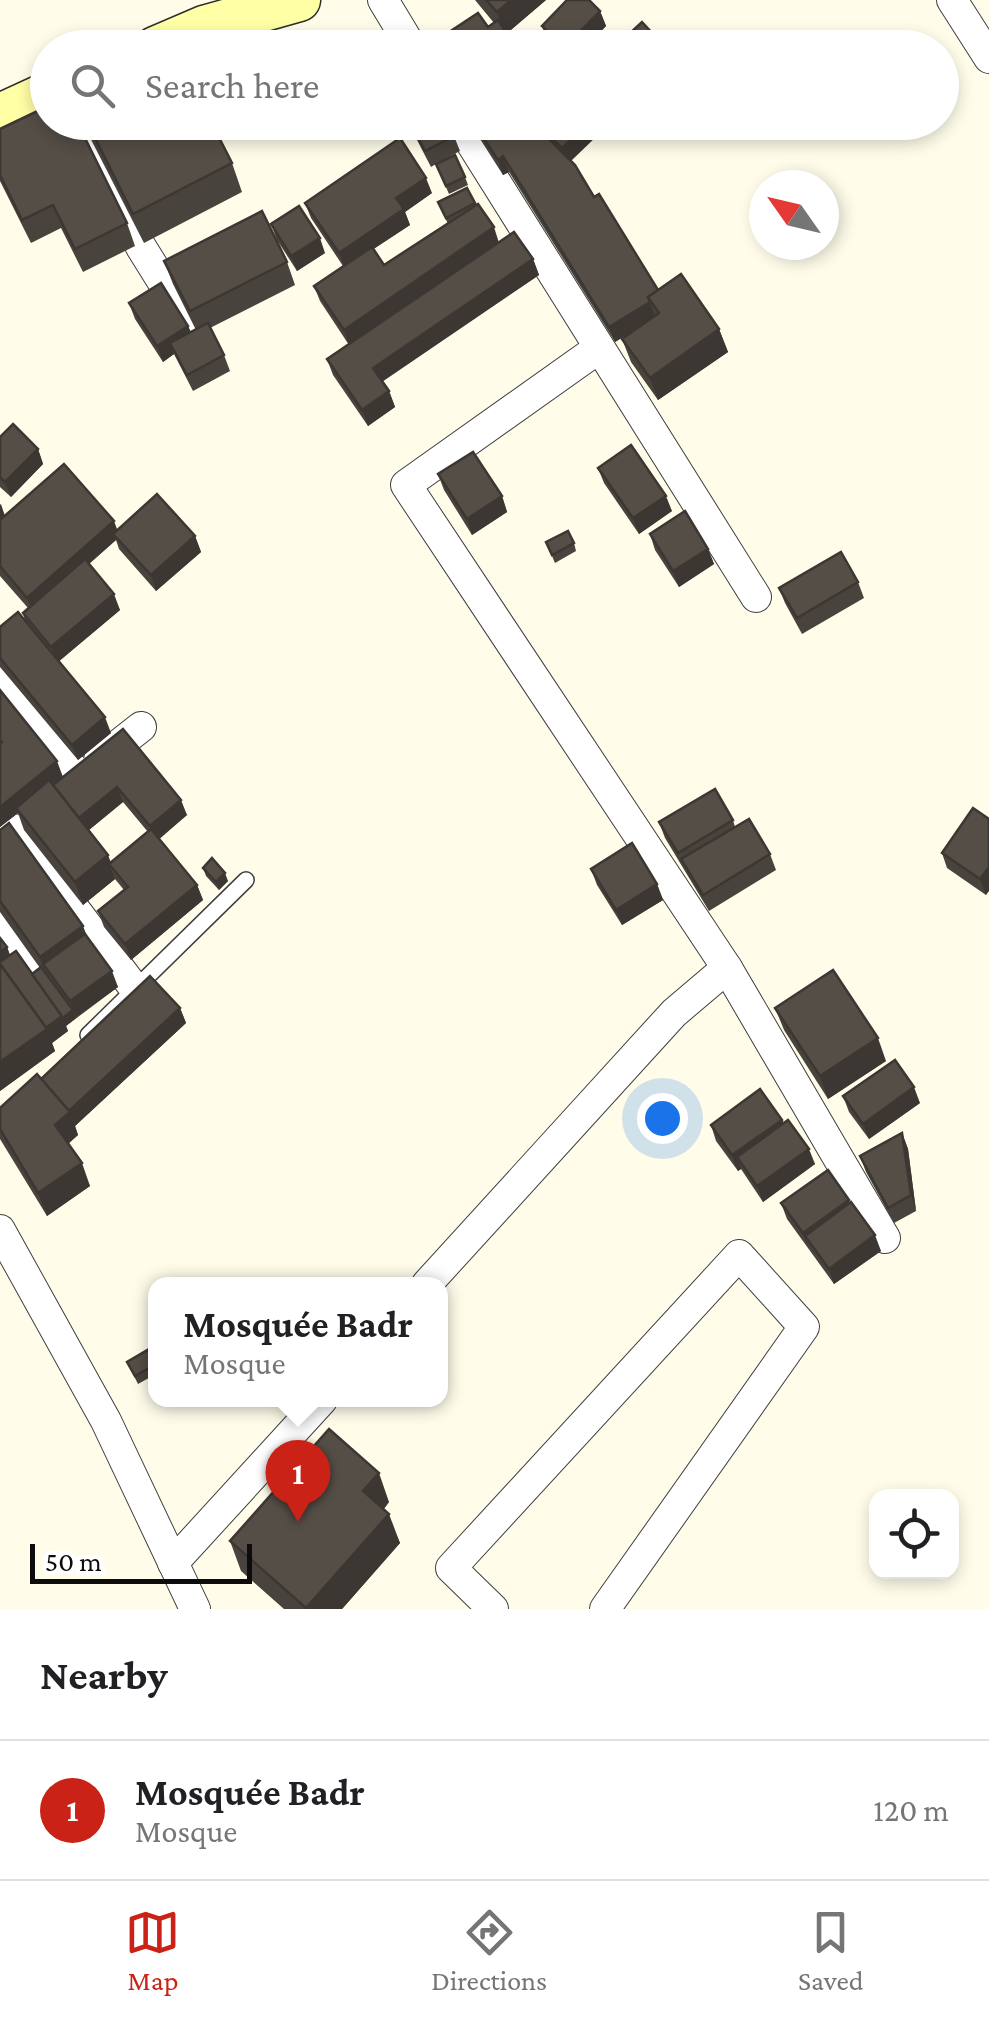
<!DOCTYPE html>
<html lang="en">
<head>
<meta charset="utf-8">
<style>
	body { margin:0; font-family:"Crimson Pro",serif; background:#f6f6f6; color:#202124 }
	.controls { position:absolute; right:30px; bottom:30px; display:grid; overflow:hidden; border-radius:20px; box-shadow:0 5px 15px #0003 }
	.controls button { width:90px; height:90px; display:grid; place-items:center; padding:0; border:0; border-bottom:2px solid #e0e0e0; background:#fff; color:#202124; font:50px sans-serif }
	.compass { position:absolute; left:749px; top:170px; width:90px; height:90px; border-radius:50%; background:#fff; box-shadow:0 5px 15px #0003; rotate:304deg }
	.scale { position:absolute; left:30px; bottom:25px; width:222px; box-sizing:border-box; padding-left:10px; border:5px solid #0c0c0c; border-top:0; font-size:28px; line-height:35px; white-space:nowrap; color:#0c0c0c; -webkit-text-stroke:8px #fff; paint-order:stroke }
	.you { position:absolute; left:662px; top:1118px; width:35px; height:35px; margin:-25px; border:8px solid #fff; border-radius:50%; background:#1a73e8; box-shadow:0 0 0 15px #1a73e833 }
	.badge { display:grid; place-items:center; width:65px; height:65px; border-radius:50%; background:#ca2216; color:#fff; font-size:32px; font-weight:700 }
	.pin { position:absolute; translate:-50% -82px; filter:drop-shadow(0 2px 5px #0008) }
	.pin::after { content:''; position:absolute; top:52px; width:35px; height:30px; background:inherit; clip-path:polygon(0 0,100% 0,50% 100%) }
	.popup { position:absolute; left:148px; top:1277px; width:300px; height:130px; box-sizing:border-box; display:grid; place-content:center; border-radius:20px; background:#fff; filter:drop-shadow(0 2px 8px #0005); font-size:32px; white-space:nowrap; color:#757577 }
	.popup b { font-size:38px; color:#202124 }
	.popup::after { content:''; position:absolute; left:50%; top:100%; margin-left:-20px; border:20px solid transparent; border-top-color:#fff }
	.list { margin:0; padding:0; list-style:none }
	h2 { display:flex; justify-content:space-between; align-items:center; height:130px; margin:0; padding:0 40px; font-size:42px }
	h2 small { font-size:32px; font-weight:400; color:#757577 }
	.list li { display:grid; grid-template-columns:65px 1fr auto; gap:30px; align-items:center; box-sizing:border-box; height:140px; padding:0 40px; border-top:2px solid #e0e0e0 }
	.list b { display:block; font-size:38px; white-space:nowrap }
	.list p { margin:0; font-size:32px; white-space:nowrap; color:#757577 }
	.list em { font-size:32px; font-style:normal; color:#757577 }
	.icon { flex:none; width:55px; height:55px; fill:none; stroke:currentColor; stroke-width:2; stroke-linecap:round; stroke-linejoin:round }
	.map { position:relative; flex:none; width:989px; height:1609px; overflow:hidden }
	.search { position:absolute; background:#fff; box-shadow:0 5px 15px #0003; left:30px; right:30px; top:30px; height:110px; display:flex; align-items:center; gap:25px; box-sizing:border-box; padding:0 35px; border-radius:55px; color:#757577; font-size:38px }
	.sheet { height:270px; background:#fff }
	nav { display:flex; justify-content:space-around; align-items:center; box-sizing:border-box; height:140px; border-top:2px solid #e0e0e0; background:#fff; font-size:28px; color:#757577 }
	nav a { display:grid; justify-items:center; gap:5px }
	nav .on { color:#ca2216 }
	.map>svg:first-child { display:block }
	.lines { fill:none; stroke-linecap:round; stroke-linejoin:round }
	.lane-casing { stroke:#3f3f3f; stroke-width:18 }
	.street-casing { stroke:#3f3f3f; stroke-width:32 }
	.secondary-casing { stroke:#2e2e2e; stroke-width:45 }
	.lane { stroke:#fff; stroke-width:15 }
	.street { stroke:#fff; stroke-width:30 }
	.secondary { stroke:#ffffa5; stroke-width:42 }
	.wall { fill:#49433d; fill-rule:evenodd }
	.shaded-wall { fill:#3c3732 }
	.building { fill:#554e47; stroke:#3c3732; stroke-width:2.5 }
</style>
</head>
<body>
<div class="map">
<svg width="989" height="1609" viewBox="0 0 989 1609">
	<rect width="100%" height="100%" fill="#fffdea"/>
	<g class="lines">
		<g class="lane-casing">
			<polyline id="lane" points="88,1035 246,880"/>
		</g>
		<g class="street-casing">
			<g id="street">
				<polyline points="383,0 412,48"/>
				<polyline points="952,0 989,58"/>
				<polyline points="77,122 141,247 189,324"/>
				<polyline points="458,122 756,597"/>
				<polyline points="599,348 406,485 727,968 885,1238"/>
				<polyline points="0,681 79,776"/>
				<polyline points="99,760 141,727"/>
				<polyline points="14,829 135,989"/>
				<polyline points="0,926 32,970"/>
				<polyline points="0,1230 106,1421 195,1609"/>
				<polyline points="427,1284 674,1013 727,968"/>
				<polyline points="173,1563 322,1400"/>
				<polyline points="493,1609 451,1568 739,1255 804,1327 605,1609"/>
			</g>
		</g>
		<g class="secondary-casing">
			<g id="secondary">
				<polyline points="155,48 204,27 299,0"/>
				<polyline points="0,115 48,93"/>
			</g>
		</g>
		<use href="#lane" class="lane"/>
		<use href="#street" class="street"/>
		<use href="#secondary" class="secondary"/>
	</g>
	<g class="wall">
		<polygon points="475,0 546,0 507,33 488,27 494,23"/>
		<polygon points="600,11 606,26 585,48 554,48 547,41 542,26"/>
		<polygon points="82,122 211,122 232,163 242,192 144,243"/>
		<polygon points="465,122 599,122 602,131 571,161 658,290 719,329 728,352 658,400 631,362 622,339 633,331 615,342 509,172 503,175 475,131 472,133"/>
		<polygon points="410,123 454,136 460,151 441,161 465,177 468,185 449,194 436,164 431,167 416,138"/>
		<polygon points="0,129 127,223 135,246 83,272 61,228 31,243 0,181"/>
		<polygon points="467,188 499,243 533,259 539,275 382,381 389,391 395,407 368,426 333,375 327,359 349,345 320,301 314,286 343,266 311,218 305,203 432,193 405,212 410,225 373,249 384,265 448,224 438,202"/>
		<polygon points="271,224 325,253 297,271 277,240"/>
		<polygon points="164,261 287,262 295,285 210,328 224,355 230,371 193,391 174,354 163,362 135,319 129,303 188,326 191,332 196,330 173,284"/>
		<polygon points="0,437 38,449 43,464 11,497 0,487"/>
		<polygon points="598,468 672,511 639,534 604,483"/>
		<polygon points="438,474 502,496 507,512 472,535 444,490"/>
		<polygon points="0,504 5,516 117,530 195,536 201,552 156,591 119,549 116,540 89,564 120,610 59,661 111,733 78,760 0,667 0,627 25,621 23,613 28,608 0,576"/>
		<polygon points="650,534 708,549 714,564 679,587 655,550"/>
		<polygon points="546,542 574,543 576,551 555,563"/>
		<polygon points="858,582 864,598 802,634 785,603 779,588"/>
		<path d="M0 690 63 777 53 785 123 729 187 815 159 838 197 885 203 900 131 960 104 927 98 911 124 890 115 879 83 905 24 830 18 813 0 827ZM123 802 148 832 111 862 89 830Z"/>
		<polygon points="989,819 986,895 947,868 942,853"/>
		<polygon points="733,820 735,827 770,854 776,870 709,911 665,838 659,822"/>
		<polygon points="0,830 88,937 118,987 66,1026 68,1031 52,1043 55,1051 0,1091 7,947 10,955 32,974 40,968 0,912"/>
		<polygon points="203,868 228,881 219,890 206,876"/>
		<polygon points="591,869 657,884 663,900 622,925 597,885"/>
		<polygon points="180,1008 186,1023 75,1126 78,1135 68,1144 90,1186 47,1216 0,1139 0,1108 41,1079"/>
		<polygon points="775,1008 886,1061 828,1099 784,1030"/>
		<polygon points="843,1096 920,1103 869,1139 849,1112"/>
		<polygon points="782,1120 815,1164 763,1202 741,1169 738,1171 716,1141 711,1125"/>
		<polygon points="902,1133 908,1149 916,1211 894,1223 866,1172 860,1156"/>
		<polygon points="781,1203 851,1203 881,1251 834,1284 787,1219"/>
		<polygon points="156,1345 156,1374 138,1384 127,1362"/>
		<polygon points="389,1502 384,1509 400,1543 342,1609 284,1609 241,1571 230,1541"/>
	</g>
	<g class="shaded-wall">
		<polygon points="511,0 546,0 505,35 497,12"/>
		<polygon points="600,11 606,26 585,48 564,48"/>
		<polygon points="468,122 471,122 475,131 472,133"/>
		<polygon points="556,122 569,122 552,138 554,144 542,132"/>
		<polygon points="589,122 599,122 602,131 567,164 562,148"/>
		<polygon points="503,156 509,172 503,175 498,160"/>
		<polygon points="426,178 432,193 405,212 410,225 345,268 339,253 396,198"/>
		<polygon points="494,227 499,243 349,346 344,330"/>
		<polygon points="320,238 325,253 297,271 291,256"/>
		<polygon points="533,259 539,275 379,384 373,368"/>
		<polygon points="650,302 655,317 615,342 609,327"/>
		<polygon points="188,326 194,342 170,343 174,354 163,362 157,346"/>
		<polygon points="719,329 728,352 658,400 650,378"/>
		<polygon points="389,391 395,407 368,426 362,410"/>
		<polygon points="38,449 43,464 11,497 5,482"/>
		<polygon points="502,496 507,512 472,535 467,519"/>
		<polygon points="666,496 672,511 639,534 633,518"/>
		<polygon points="1,504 6,520 0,526 0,505"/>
		<polygon points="114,521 120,537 113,534 116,540 33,613 27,598"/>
		<polygon points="195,536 201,552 156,591 151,575"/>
		<polygon points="708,549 714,564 679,587 673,571"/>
		<polygon points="114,594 120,610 57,663 51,647"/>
		<polygon points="105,717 111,733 78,760 72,745"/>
		<polygon points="57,761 63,777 19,812 16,808 18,813 0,827 0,807"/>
		<polygon points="117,787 123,802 84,834 78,818"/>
		<polygon points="181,800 187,815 156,842 150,826"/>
		<polygon points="108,855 113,868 109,864 115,879 83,905 75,882"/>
		<polygon points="989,867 989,891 986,895 980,879"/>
		<polygon points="225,873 228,881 219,890 216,882"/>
		<polygon points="657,884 663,900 622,925 616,910"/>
		<polygon points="197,885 203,900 131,960 125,944"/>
		<polygon points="83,926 92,949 43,964 49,980 40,957"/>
		<polygon points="7,947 15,970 0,966 0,952"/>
		<polygon points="112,971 118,987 76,1017 70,1001"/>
		<polygon points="180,1008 186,1023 75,1126 78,1135 63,1148 55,1125"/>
		<polygon points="73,1010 76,1018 66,1026 68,1031 52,1043 55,1051 0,1091 0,1062 62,1016"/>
		<polygon points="878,1038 886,1061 828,1099 820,1076"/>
		<polygon points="914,1087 920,1103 869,1139 863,1124"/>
		<polygon points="782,1120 787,1136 737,1157 741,1169 738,1171 732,1155"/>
		<polygon points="902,1133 908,1149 916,1211 911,1195"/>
		<polygon points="809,1149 815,1164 763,1202 757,1186"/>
		<polygon points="82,1163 90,1186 47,1216 38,1193"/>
		<polygon points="849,1200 855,1216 805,1236 809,1249 803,1233"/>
		<polygon points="875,1235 881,1251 834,1284 829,1269"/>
		<polygon points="379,1473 389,1502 374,1520 363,1491"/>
		<polygon points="389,1514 400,1543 342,1609 306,1609"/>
	</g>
	<g class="building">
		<polygon points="486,0 511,0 497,12"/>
		<polygon points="567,0 589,0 600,11 564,48 542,26"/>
		<polygon points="478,13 488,27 498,20 516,48 425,48"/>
		<polygon points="642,22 666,48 614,48"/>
		<polygon points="167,36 173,48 144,48"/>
		<polygon points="48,106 48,122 77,122 127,223 75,249 53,205 22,220 0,175 0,129"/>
		<polygon points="87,122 211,122 232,163 133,214"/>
		<polygon points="448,122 454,136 425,151 410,123"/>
		<polygon points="473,122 556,122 542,132 575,165 594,197 599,194 658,290 648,297 650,302 609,327 503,156 498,160"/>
		<polygon points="568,122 589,122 562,148 552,138"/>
		<polygon points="400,138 426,178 396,198 404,209 339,253 305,203"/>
		<polygon points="455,155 465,177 446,186 436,164"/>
		<polygon points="467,188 475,203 446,218 438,202"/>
		<polygon points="478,204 494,227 344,330 314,286 372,247 384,265"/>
		<polygon points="299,206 320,238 291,256 271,224"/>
		<polygon points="262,211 287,262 190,311 164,261"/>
		<polygon points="514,232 533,259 373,368 389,391 362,410 327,359"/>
		<polygon points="681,274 719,329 650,378 622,339 659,313 648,297"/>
		<polygon points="161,283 188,326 157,346 129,303"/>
		<polygon points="208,323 224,355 187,375 170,343"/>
		<polygon points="13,424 38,449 5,482 0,477 0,437"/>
		<polygon points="631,445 666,496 633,518 598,468"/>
		<polygon points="473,452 502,496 467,519 438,474"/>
		<polygon points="64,464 114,521 27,598 0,566 0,520"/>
		<polygon points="157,494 195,536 151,575 113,534"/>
		<polygon points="685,511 708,549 673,571 650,534"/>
		<polygon points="568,531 574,543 552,555 546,542"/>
		<polygon points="841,552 858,582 797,618 779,588"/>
		<polygon points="85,559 114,594 51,647 23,613"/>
		<polygon points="18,612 105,717 72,745 0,658 0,627"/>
		<polygon points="0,690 57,761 0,807 0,744 2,742 0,740"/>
		<polygon points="123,729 181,800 150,826 117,787 79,818 53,785"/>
		<polygon points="49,780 108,855 75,882 16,808"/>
		<polygon points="715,789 733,820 678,853 659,822"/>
		<polygon points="973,808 989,819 989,867 980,879 942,853"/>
		<polygon points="749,819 770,854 703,895 681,859"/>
		<polygon points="9,823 83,926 40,957 0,901 0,830"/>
		<polygon points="151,829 197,885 125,944 98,911 128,887 109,864"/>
		<polygon points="632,843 657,884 616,910 591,869"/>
		<polygon points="212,858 225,873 216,882 203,868"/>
		<polygon points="85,934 112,971 70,1001 43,964"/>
		<polygon points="0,938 7,947 0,952"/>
		<polygon points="16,951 62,1016 46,1028 0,964 0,962"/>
		<polygon points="0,964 47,1029 0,1062"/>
		<polygon points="41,967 73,1010 63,1018 32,974"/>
		<polygon points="833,970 878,1038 820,1076 775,1008"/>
		<polygon points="150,976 180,1008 69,1111 41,1079"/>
		<polygon points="895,1060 914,1087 863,1124 843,1096"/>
		<polygon points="37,1074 70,1112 55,1125 82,1163 38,1193 0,1129 0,1108"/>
		<polygon points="760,1089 782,1120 732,1155 711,1125"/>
		<polygon points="788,1120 809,1149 757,1186 737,1157"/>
		<polygon points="902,1133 911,1195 888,1208 860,1156"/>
		<polygon points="828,1170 849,1200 803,1233 781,1203"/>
		<polygon points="851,1202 875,1235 829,1269 805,1236"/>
		<polygon points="156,1345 156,1364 135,1376 127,1362"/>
		<polygon points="329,1429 379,1473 363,1491 389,1514 306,1608 230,1541"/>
	</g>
</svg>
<div class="controls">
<button><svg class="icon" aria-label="locate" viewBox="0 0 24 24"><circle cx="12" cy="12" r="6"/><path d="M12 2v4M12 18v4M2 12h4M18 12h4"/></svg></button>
</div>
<svg class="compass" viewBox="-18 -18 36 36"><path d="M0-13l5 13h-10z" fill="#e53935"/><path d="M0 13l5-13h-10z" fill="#757577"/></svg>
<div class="scale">50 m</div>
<div class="you"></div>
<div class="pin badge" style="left:298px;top:1522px">1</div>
<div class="popup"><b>Mosquée Badr</b>Mosque</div>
<div class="search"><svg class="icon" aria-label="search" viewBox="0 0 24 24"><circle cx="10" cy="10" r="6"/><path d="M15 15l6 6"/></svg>Search here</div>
</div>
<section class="sheet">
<h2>Nearby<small></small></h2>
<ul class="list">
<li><span class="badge">1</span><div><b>Mosquée Badr</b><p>Mosque</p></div><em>120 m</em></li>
</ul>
</section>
<nav>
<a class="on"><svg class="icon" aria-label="map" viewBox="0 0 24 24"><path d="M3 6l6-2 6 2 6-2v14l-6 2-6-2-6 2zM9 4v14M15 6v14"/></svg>Map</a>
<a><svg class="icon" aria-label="directions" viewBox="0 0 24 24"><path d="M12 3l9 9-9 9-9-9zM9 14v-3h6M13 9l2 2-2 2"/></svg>Directions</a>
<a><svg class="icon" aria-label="saved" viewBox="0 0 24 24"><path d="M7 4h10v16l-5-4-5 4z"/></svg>Saved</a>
</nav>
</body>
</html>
